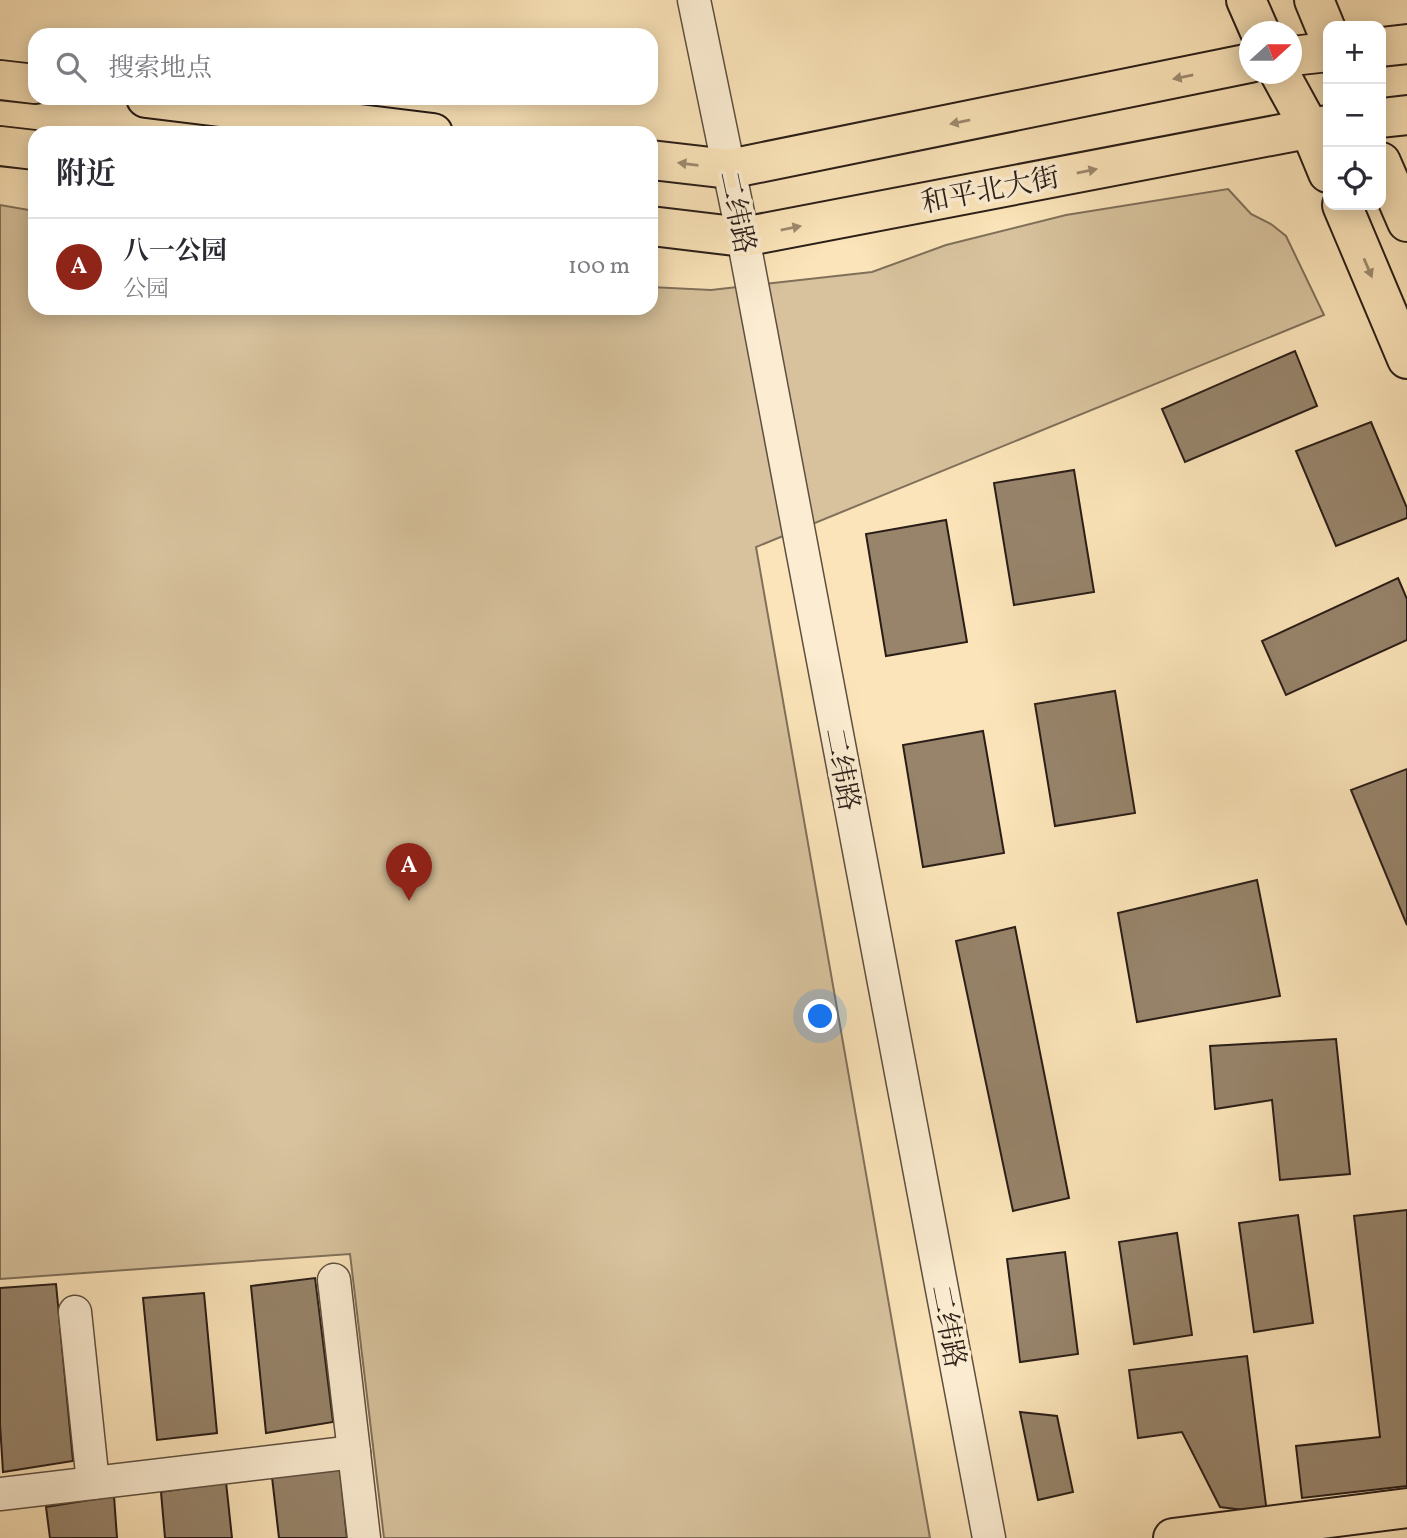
<!DOCTYPE html>
<html lang="zh">
<head>
<meta charset="utf-8">
<style>
	body { margin:0; font-family:Vollkorn,"Noto Serif SC",serif; background:#f7f7f7; color:#2b2b33 }
	.controls { position:absolute; right:21px; top:21px; display:grid; overflow:hidden; border-radius:14px; box-shadow:0 4px 18px #0003 }
	.controls button { width:63px; height:63px; display:grid; place-items:center; padding:0; border:0; border-bottom:2px solid #e1e1e2; background:#fff; color:#2b2b33; font:35px sans-serif }
	.compass { position:absolute; left:1239px; top:21px; width:63px; height:63px; border-radius:50%; background:#fff; box-shadow:0 4px 18px #0003; rotate:69deg }
	.you { position:absolute; left:821px; top:1017px; width:24px; height:24px; margin:-18px; border:5px solid #fff; border-radius:50%; background:#1a73e8; box-shadow:0 0 0 10px #1a73e833 }
	.badge { display:grid; place-items:center; width:46px; height:46px; border-radius:50%; background:#8f2418; color:#fff; font-size:23px; font-weight:700 }
	.pin { position:absolute; translate:-50% -58px; filter:drop-shadow(0 2px 4px #0008) }
	.pin::after { content:''; position:absolute; top:37px; width:24px; height:21px; background:inherit; clip-path:polygon(0 0,100% 0,50% 100%) }
	.list { margin:0; padding:0; list-style:none }
	h2 { display:flex; justify-content:space-between; align-items:center; height:91px; margin:0; padding:0 28px; font-size:30px }
	h2 small { font-size:23px; font-weight:400; color:#7c7c81 }
	.list li { display:grid; grid-template-columns:46px 1fr auto; gap:21px; align-items:center; box-sizing:border-box; height:98px; padding:0 28px; border-top:2px solid #e1e1e2 }
	.list b { display:block; font-size:26px; white-space:nowrap }
	.list p { margin:0; font-size:23px; white-space:nowrap; color:#7c7c81 }
	.list em { font-size:23px; font-style:normal; color:#7c7c81 }
	.icon { flex:none; width:38px; height:38px; fill:none; stroke:currentColor; stroke-width:2; stroke-linecap:round; stroke-linejoin:round }
	.map { position:relative; flex:none; width:1407px; height:1538px; overflow:hidden }
	.search { position:absolute; background:#fff; box-shadow:0 4px 18px #0003; left:28px; top:28px; width:630px; height:77px; display:flex; align-items:center; gap:18px; box-sizing:border-box; padding:0 24px; border-radius:21px; color:#7c7c81; font-size:26px }
	.panel { position:absolute; background:#fff; box-shadow:0 4px 18px #0003; left:28px; top:126px; width:630px; height:189px; border-radius:21px }
	.map>svg:first-child { display:block }
	.green { fill:#d7c29d; stroke:#80705a; stroke-width:2 }
	.building { fill:#97846b; stroke:#2a1d17; stroke-width:2 }
	.lines { fill:none; stroke-linecap:round; stroke-linejoin:round }
	.minor-casing { stroke:#5e4f40; stroke-width:35 }
	.major-casing { stroke:#2a1d17; stroke-width:42 }
	.minor { stroke:#fcedd2; stroke-width:32 }
	.major { stroke:#fbe4b9; stroke-width:38 }
	.oneway { fill:#9d8a70 }
	.labels { text-anchor:middle; stroke-width:7; stroke-linejoin:round; paint-order:stroke }
	.street-label { font-size:28px; fill:#2a1d17; stroke:#fcedd2 }
</style>
</head>
<body>
<div class="map">
<svg width="1407" height="1538" viewBox="0 0 1407 1538">
	<rect width="100%" height="100%" fill="#fbe4b9"/>
	<filter id="stains"><feTurbulence type="fractalNoise" baseFrequency=".00286" numOctaves="4"/><feColorMatrix values="0 0 0 0 .2 0 0 0 0 .09 0 0 0 0 .02 0 0 0 .5 -.17"/></filter>
	<radialGradient id="worn" r=".72"><stop offset=".6" stop-color="#630" stop-opacity="0"/><stop offset="1" stop-color="#630" stop-opacity=".3"/></radialGradient>
	<polygon class="green" points="1228,189 1251,214 1271,224 1286,236 1324,315 756,547 930,1538 384,1538 350,1254 0,1279 0,205 35,211 35,308 651,308 651,287 711,290 872,272 946,245 1066,215"/>
	<g class="building">
		<polygon points="1295,351 1317,406 1185,462 1162,409"/>
		<polygon points="1371,422 1407,508 1407,518 1336,546 1296,451"/>
		<polygon points="1074,470 1094,592 1014,605 994,483"/>
		<polygon points="946,520 967,642 886,656 866,534"/>
		<polygon points="1398,578 1407,599 1407,640 1286,695 1262,641"/>
		<polygon points="1115,691 1135,813 1055,826 1035,704"/>
		<polygon points="983,731 1004,853 923,867 903,745"/>
		<polygon points="1407,769 1407,925 1351,790"/>
		<polygon points="1257,880 1280,996 1137,1022 1118,913"/>
		<polygon points="1015,927 1069,1198 1013,1211 956,941"/>
		<polygon points="1336,1039 1350,1174 1280,1180 1272,1100 1215,1109 1210,1046"/>
		<polygon points="1407,1210 1407,1486 1302,1498 1296,1446 1380,1437 1354,1216"/>
		<polygon points="1298,1215 1313,1323 1254,1332 1239,1223"/>
		<polygon points="1177,1233 1192,1335 1134,1344 1119,1242"/>
		<polygon points="1065,1252 1078,1354 1020,1362 1007,1259"/>
		<polygon points="315,1278 333,1422 266,1433 251,1286"/>
		<polygon points="56,1284 73,1461 3,1472 0,1424 0,1288"/>
		<polygon points="204,1293 217,1433 157,1440 143,1298"/>
		<polygon points="1247,1356 1267,1513 1220,1507 1182,1432 1138,1438 1129,1370"/>
		<polygon points="1020,1412 1057,1416 1073,1492 1038,1500"/>
		<polygon points="340,1467 347,1538 279,1538 272,1477"/>
		<polygon points="226,1482 232,1538 165,1538 161,1492"/>
		<polygon points="114,1496 117,1538 50,1538 46,1507"/>
	</g>
	<g class="lines">
		<g class="minor-casing">
			<g id="minor">
				<polyline points="694,0 743,237 989,1538"/>
				<polyline points="334,1280 364,1538"/>
				<polyline points="75,1312 93,1483"/>
				<polyline points="0,1494 354,1452"/>
			</g>
		</g>
		<g class="major-casing">
			<g id="major">
				<polyline points="1246,0 1260,32"/>
				<polyline points="1314,0 1328,34"/>
				<polyline points="1381,47 1407,44"/>
				<polyline points="1292,56 1328,52"/>
				<polyline points="1280,74 1309,127 1328,173"/>
				<polyline points="0,80 35,84"/>
				<polyline points="146,98 433,133"/>
				<polyline points="1381,118 1407,115"/>
				<polyline points="0,146 35,150"/>
				<polyline points="651,160 729,169 1250,63"/>
				<polyline points="1381,162 1407,222"/>
				<polyline points="1342,205 1407,359"/>
				<polyline points="651,226 743,237 1328,125"/>
				<polyline points="1173,1538 1407,1508"/>
			</g>
		</g>
		<use href="#minor" class="minor"/>
		<use href="#major" class="major"/>
	</g>
	<defs><path id="oneway-solid" d="M-6-.8H1V-3.2L6.5 0L1 3.2V.8H-6Z" transform="scale(1.75)"/></defs>
	<g class="oneway">
		<use href="#oneway-solid" transform="translate(1183 77) rotate(168)"/>
		<use href="#oneway-solid" transform="translate(960 122) rotate(168)"/>
		<use href="#oneway-solid" transform="translate(688 164) rotate(-173)"/>
		<use href="#oneway-solid" transform="translate(1087 171) rotate(-11)"/>
		<use href="#oneway-solid" transform="translate(791 228) rotate(-11)"/>
		<use href="#oneway-solid" transform="translate(1368 268) rotate(67)"/>
	</g>
	<g class="labels">
		<g class="street-label">
			<text transform="translate(990 189) rotate(-11)" y="10">和平北大街</text>
			<text transform="translate(738 212) rotate(78)" y="10">二纬路</text>
			<text transform="translate(843 769) rotate(79)" y="10">二纬路</text>
			<text transform="translate(949 1326) rotate(79)" y="10">二纬路</text>
		</g>
	</g>
	<rect width="100%" height="100%" filter="url(#stains)"/>
	<rect width="100%" height="100%" fill="url(#worn)"/>
</svg>
<div class="controls">
<button>+</button>
<button>−</button>
<button><svg class="icon" aria-label="locate" viewBox="0 0 24 24"><circle cx="12" cy="12" r="6"/><path d="M12 2v4M12 18v4M2 12h4M18 12h4"/></svg></button>
</div>
<svg class="compass" viewBox="-18 -18 36 36"><path d="M0-13l5 13h-10z" fill="#e53935"/><path d="M0 13l5-13h-10z" fill="#7c7c81"/></svg>
<div class="you"></div>
<div class="pin badge" style="left:409px;top:901px">A</div>
<div class="search"><svg class="icon" aria-label="search" viewBox="0 0 24 24"><circle cx="10" cy="10" r="6"/><path d="M15 15l6 6"/></svg>搜索地点</div>
<section class="panel">
<h2>附近<small></small></h2>
<ul class="list">
<li><span class="badge">A</span><div><b>八一公园</b><p>公园</p></div><em>100 m</em></li>
</ul>
</section>
</div>
</body>
</html>
